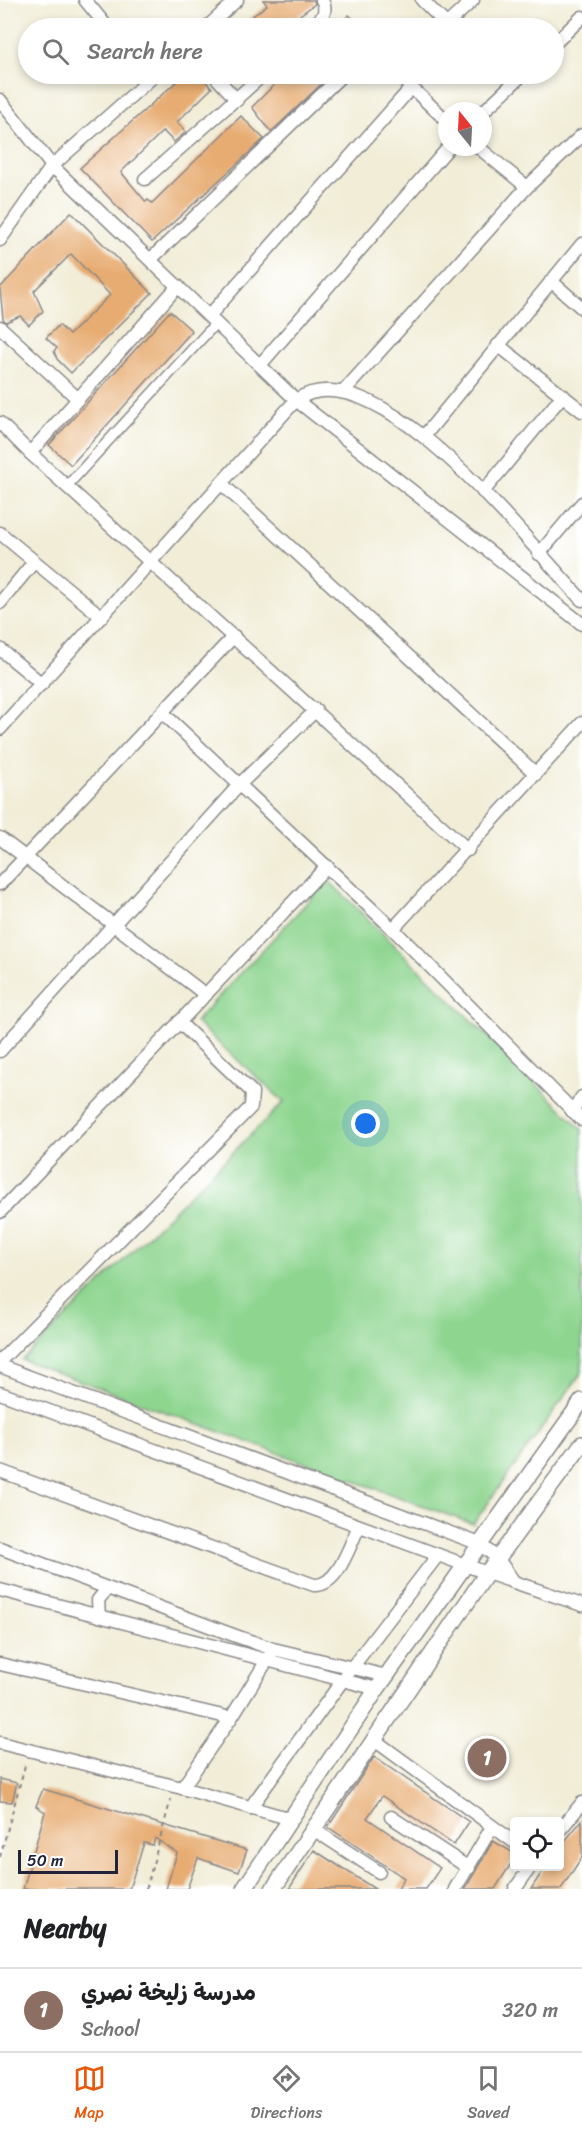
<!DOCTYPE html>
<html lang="en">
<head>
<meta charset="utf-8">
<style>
	body { margin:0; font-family:Sriracha,"Playpen Sans Arabic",sans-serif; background:#f6f6f6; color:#202124 }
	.controls { position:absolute; right:18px; bottom:18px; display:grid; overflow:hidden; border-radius:6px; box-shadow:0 3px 9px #0003 }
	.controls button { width:54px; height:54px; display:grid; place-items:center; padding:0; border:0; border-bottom:2px solid #e0e0e0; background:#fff; color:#202124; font:30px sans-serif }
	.compass { position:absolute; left:438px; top:102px; width:54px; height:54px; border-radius:50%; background:#fff; box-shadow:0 3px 9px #0003; rotate:342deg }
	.scale { position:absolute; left:18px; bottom:15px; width:100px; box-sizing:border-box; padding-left:6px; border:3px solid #22223b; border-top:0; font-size:16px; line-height:21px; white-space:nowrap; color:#22223b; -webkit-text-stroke:4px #fff; paint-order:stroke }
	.you { position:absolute; left:366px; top:1124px; width:21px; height:21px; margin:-15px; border:4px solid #fff; border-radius:50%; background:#1a73e8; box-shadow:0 0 0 9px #1a73e833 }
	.badge { display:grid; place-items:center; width:39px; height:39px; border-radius:50%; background:#ea580c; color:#fff; font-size:20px; font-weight:700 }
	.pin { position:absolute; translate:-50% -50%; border:3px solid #fff; box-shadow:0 2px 6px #0006 }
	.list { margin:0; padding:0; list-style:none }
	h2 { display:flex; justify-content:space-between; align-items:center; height:78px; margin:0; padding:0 24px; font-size:26px }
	h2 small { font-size:20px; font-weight:400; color:#757577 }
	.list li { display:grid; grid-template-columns:39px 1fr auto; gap:18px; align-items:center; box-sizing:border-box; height:84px; padding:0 24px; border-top:2px solid #e0e0e0 }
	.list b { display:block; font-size:22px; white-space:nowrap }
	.list p { margin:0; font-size:20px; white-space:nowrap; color:#757577 }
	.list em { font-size:20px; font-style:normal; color:#757577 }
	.icon { flex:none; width:33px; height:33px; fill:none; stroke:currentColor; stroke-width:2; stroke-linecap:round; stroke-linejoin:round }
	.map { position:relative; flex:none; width:582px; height:1889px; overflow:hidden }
	.search { position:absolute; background:#fff; box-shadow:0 3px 9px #0003; left:18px; right:18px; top:18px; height:66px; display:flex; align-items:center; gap:15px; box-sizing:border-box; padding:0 21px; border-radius:33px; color:#757577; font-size:22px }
	.sheet { height:162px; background:#fff }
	nav { display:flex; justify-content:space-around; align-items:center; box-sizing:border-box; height:84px; border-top:2px solid #e0e0e0; background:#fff; font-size:16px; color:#757577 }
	nav a { display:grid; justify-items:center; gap:3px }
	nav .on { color:#ea580c }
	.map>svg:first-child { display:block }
	.green { fill:#8ed590; stroke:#587c66; stroke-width:1.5 }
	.building { fill:#e7ac71 }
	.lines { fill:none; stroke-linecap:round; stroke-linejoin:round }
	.pedestrian-casing { stroke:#8a8889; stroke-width:12 }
	.minor-casing { stroke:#8a8889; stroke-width:15 }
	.tertiary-casing { stroke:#8a8889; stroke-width:18 }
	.path { stroke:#8a8889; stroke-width:2; stroke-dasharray:4.5 4.5; stroke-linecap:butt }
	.pedestrian { stroke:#fff; stroke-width:9 }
	.minor { stroke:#fff; stroke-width:12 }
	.tertiary { stroke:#fff; stroke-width:15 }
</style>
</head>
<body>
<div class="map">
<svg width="582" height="1889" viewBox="0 0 582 1889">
	<rect width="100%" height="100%" fill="#fff"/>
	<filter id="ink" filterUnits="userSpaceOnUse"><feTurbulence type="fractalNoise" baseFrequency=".0167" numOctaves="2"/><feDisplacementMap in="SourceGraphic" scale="12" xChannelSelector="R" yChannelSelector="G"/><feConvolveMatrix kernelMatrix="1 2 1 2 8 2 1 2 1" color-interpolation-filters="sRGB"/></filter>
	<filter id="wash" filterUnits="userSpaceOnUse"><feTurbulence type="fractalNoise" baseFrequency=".008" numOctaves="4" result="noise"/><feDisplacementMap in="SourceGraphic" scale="24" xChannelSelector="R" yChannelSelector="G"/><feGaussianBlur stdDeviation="1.35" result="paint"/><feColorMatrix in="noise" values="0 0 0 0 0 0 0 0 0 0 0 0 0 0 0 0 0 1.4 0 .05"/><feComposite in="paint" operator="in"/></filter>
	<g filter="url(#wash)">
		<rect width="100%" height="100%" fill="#f1edd7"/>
		<polygon class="green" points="328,880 582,1129 582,1372 473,1524 22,1360 284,1102 195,1022"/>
		<g id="blocks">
			<g class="building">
				<polygon points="263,0 314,0 315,4 282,28 237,28 267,5"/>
				<polygon points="349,15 362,28 335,28"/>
				<polygon points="185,74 198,74 212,88 177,122 186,132 174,142 163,131 121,172 146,202 148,200 152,203 241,116 264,139 152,242 80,168"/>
				<polygon points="285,74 332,74 271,132 252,107"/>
				<polygon points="71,212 152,293 71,373 57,359 54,351 57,348 46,338 59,325 69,335 110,295 71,254 34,291 43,311 29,325 20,316 6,322 3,319 0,288"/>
				<polygon points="170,311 192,331 71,465 49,445"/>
				<polygon points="374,1757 469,1822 454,1845 382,1796 367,1818 440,1868 426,1889 398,1889 404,1878 328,1827"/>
				<polygon points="0,1779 17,1783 12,1802 0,1801"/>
				<polygon points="43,1789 247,1850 239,1872 198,1858 187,1889 166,1889 177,1853 155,1838 153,1845 144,1843 129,1889 23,1889 45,1812 36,1806"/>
				<polygon points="582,1820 582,1857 561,1889 531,1889 546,1866 560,1866 560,1847"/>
				<polygon points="493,1841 514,1853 514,1859 495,1889 465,1889"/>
				<polygon points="314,1850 375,1889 289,1889"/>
			</g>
		</g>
	</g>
	<g filter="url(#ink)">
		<use href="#blocks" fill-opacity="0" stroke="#8a8889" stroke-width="1.5"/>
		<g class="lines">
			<g class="pedestrian-casing">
				<polyline id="pedestrian" points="67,486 216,323"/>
			</g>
			<g class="minor-casing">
				<g id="minor">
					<polyline points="85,0 108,28"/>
					<polyline points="422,0 447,25"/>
					<polyline points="206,28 237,0"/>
					<path d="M311 28C320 20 329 13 322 0"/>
					<polyline points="443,28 473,0"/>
					<polyline points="554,44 582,17"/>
					<polyline points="213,74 237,100"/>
					<polyline points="397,74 447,121"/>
					<polyline points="0,100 52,166 296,400 582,624"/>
					<polyline points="483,112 523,74"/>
					<polyline points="478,147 527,187"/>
					<polyline points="145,179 264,74"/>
					<polyline points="0,240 52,166 156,74"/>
					<polyline points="151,259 343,74"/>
					<polyline points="551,281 582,308"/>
					<polyline points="209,316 411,88"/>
					<polyline points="0,327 77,398"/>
					<polyline points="498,345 582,411"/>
					<polyline points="260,365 449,147"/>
					<polyline points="344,391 527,187 582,135"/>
					<polyline points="0,423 30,453 468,850"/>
					<polyline points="425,435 582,244"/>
					<polyline points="30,453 178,286"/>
					<polyline points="222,484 536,774"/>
					<polyline points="483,492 563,395"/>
					<polyline points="0,533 102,617"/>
					<polyline points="539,554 582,503"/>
					<polyline points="0,603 33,563"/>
					<polyline points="0,649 42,684"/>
					<polyline points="163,713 393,929 582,1120"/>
					<path d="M0 729 296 400C377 345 532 548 582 600"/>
					<polyline points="0,838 206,995"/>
					<polyline points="0,884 234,636"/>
					<polyline points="393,929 582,723"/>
					<polyline points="0,1051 240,784 316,710"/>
					<polyline points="572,1111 582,1097"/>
					<polyline points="0,1212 327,866"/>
					<polyline points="0,1361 251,1107 252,1092 179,1022"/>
					<polyline points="0,1366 480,1544 498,1559 514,1582"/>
					<polyline points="0,1393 487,1573 582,1605"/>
					<path d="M0 1471 314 1585C338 1587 350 1544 359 1526"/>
					<polyline points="0,1548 236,1636 273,1649 387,1676"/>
					<polyline points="0,1590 377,1689"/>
					<polyline points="99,1616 98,1600 107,1589"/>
					<polyline points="0,1664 231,1718"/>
					<polyline points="373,1739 514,1842"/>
					<polyline points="0,1743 182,1788 291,1819"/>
					<polyline points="182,1788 231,1718 271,1654"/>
					<polyline points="250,1808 353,1666 438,1555"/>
					<polyline points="391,1817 469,1868"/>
					<polyline points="313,1829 379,1872"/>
					<polyline points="560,1830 582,1803"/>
					<polyline points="455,1889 492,1827"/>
					<polyline points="515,1889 531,1866"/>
				</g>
			</g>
			<g class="tertiary-casing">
				<g id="tertiary">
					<polyline points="244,1889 377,1689 582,1401"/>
					<polyline points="273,1889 487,1573 582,1444"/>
				</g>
			</g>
			<g class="path">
				<polyline points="0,1857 26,1762"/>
				<polyline points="146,1889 171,1799"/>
			</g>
			<use href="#pedestrian" class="pedestrian"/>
			<use href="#minor" class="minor"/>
			<use href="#tertiary" class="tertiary"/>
		</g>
	</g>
</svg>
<div class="controls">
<button><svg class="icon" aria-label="locate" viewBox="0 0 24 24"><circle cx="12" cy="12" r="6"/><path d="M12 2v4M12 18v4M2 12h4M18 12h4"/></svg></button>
</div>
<svg class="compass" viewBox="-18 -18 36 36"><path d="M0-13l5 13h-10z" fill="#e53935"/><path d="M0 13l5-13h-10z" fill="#757577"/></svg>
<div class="scale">50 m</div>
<div class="you"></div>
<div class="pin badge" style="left:487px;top:1758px;background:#8d6e63">1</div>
<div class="search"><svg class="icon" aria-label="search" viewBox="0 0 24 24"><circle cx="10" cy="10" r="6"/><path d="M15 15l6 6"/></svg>Search here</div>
</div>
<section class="sheet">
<h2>Nearby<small></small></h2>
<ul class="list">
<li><span class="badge" style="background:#8d6e63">1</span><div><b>مدرسة زليخة نصري</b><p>School</p></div><em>320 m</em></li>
</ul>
</section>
<nav>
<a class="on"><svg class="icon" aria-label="map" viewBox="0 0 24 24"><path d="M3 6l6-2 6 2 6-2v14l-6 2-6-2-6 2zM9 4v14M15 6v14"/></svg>Map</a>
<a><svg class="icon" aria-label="directions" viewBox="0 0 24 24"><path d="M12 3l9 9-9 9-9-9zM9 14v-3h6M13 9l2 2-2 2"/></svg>Directions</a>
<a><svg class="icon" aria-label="saved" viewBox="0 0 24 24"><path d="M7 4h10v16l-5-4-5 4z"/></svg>Saved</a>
</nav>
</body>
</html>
